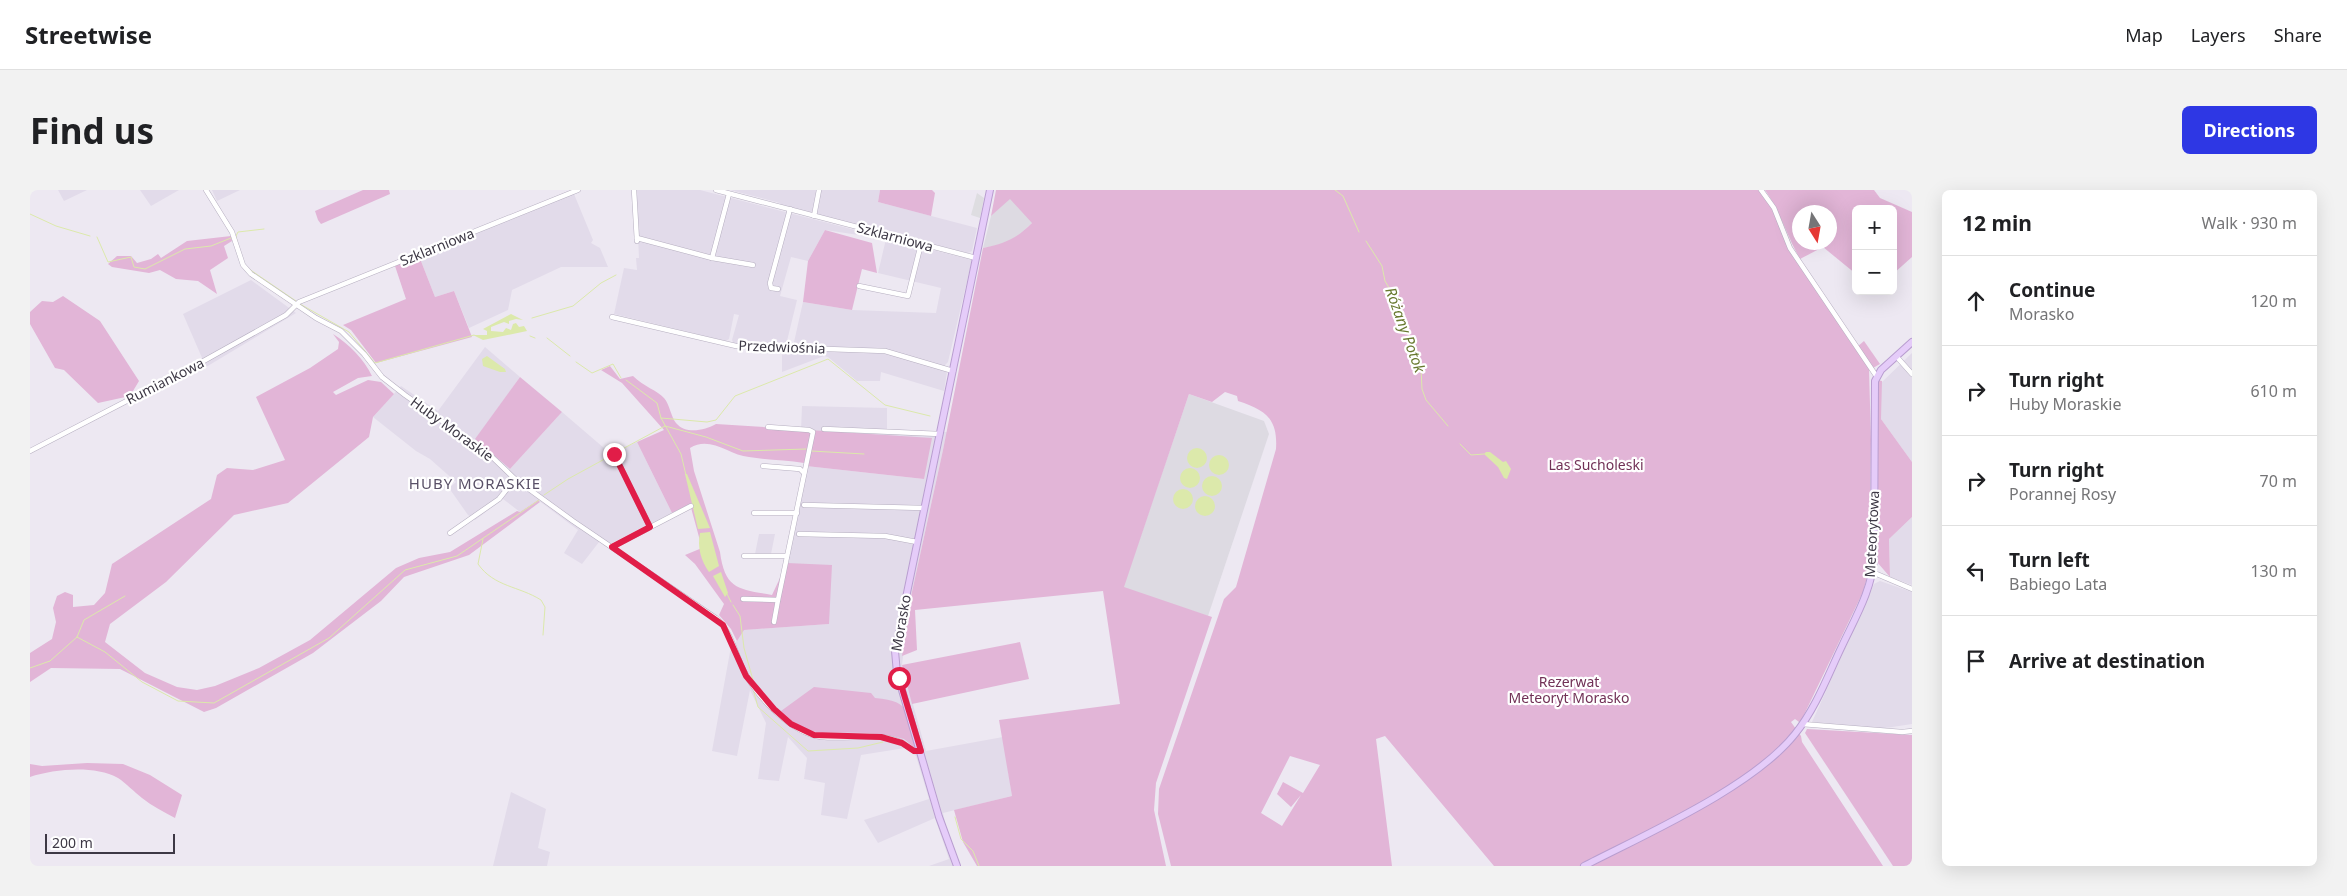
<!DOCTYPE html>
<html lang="en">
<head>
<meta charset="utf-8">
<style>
	body { margin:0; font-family:"Noto Sans",sans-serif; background:#f2f2f2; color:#202124 }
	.controls { position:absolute; right:15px; top:15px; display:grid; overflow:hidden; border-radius:8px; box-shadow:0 5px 20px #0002 }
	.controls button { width:45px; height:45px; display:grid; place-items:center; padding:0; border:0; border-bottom:1px solid #e0e0e0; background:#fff; color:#202124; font:25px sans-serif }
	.compass { position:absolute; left:1762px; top:15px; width:45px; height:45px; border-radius:50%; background:#fff; box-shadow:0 5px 20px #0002; rotate:169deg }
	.scale { position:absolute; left:15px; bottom:12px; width:130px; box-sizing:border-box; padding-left:5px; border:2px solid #3d3845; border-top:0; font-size:14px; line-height:18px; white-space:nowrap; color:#3d3845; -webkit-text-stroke:4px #fff; paint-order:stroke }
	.stop { position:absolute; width:15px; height:15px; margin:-11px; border:4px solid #e11d48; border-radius:50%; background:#fff }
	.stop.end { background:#e11d48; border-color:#fff; box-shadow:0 1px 5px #0008 }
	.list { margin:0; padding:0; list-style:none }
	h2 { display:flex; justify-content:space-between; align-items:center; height:65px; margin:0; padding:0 20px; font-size:21px }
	h2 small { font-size:16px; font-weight:400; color:#757577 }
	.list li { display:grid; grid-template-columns:32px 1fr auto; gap:15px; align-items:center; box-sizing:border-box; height:90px; padding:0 20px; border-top:1px solid #e0e0e0 }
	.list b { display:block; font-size:19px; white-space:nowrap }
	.list p { margin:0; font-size:16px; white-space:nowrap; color:#757577 }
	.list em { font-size:16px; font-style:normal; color:#757577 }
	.icon { flex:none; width:28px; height:28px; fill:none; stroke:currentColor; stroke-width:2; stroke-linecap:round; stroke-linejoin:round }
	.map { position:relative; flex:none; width:1882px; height:676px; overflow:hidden; border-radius:8px }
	header { display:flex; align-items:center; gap:30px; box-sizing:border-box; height:70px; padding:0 25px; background:#fff; border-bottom:1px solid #e0e0e0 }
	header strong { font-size:24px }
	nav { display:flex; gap:28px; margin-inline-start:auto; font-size:18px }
	.intro { display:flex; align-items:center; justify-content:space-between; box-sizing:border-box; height:120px; padding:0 30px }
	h1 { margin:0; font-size:35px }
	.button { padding:12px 22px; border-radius:8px; background:#2e37e4; color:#fff; font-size:18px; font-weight:700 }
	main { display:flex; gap:30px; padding:0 30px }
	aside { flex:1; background:#fff; border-radius:8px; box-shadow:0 5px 20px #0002 }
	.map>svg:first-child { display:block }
	.residential { fill:#e2dbea }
	.industrial { fill:#dddae2 }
	.green { fill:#e2b5d7; fill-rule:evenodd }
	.parking { fill:#dedde1 }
	.water { fill:#dce9ab }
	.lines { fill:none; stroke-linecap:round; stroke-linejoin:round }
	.stream { stroke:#dce9ab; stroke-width:1 }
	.street-casing { stroke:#b6afc0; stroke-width:5.5 }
	.secondary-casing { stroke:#b99ed0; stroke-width:8 }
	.street { stroke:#fff; stroke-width:4.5 }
	.secondary { stroke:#e5ccf9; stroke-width:6 }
	.route { stroke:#e11d48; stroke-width:6 }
	.labels { text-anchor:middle; stroke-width:4.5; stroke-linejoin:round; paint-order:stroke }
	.street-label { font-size:14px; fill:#3d3845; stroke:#fff }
	.park-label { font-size:14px; fill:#713156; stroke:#fff }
	.water-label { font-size:15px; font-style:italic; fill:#68792f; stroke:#fff }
	.neighbourhood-label { font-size:15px; letter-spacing:1px; fill:#595067; stroke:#fff }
</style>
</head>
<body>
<header>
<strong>Streetwise</strong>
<nav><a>Map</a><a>Layers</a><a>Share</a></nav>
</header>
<div class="intro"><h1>Find us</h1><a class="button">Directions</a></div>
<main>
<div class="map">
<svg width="1882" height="676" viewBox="0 0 1882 676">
	<rect width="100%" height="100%" fill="#ede8f2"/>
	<g class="residential">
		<polygon points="28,0 57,0 34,11"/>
		<polygon points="110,0 149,0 121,16"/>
		<polygon points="182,0 210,0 187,11"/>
		<polygon points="606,0 670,0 942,70 918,172 915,175 917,182 914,201 851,182 850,191 827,191 798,167 794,166 752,182 752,161 762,161 773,112 822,120 906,123 911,98 848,83 856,49 795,40 778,71 761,67 750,106 767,110 756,155 704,154 702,150 709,125 704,124 699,149 696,151 584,124 594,78 607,80 606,68 609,68"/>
		<polygon points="700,0 850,0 848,12 947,38 942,61 938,63 750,15 750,13"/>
		<polygon points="544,4 563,50 561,53 570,58 578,77 531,77 482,100 478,120 439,138 424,101 405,107 389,66"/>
		<polygon points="221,90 266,123 176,177 153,124"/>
		<polygon points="455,157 490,187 446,249 480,279 532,222 581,264 607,252 642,323 582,353 569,352 552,374 534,363 548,340 508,310 490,322 473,309 445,330 438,325 419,298 426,292 400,269 386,261 343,227 371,196 408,221"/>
		<polygon points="1882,163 1882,272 1851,229 1850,194"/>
		<polygon points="772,216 857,218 857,239 917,242 880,411 872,475 896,561 973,547 982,606 913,623 924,676 899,676 919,669 905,628 848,653 834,630 899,609 886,566 875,558 831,565 817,629 791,625 795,593 774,589 777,568 758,547 749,591 728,589 736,533 720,500 707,566 682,561 700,462 713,440 799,434 757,373 776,276 894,289 771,241"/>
		<polygon points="1882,327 1882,395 1860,387 1859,349"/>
		<polygon points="729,344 745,344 741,364 725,364"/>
		<polygon points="1850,391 1882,402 1882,534 1849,539 1782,532 1844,394"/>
		<polygon points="481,602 516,619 508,658 520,662 517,676 463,676"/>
	</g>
	<g class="industrial">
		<polygon points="980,8 1003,32 988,46 974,54 953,58 961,26"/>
		<polygon points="1159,204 1234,231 1239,244 1178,426 1093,398"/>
	</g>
	<g class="green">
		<polygon points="333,0 359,0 360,4 291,34 288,30 285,21"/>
		<polygon points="850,0 902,0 905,3 901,26 848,12"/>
		<path d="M966 0H1730L1743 18 1765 69 1839 179 1841 250 1839 380 1833 402 1772 529 1769 532 1765 529 1761 532 1771 546 1772 552 1853 676H1464L1355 546 1346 549 1362 676H1141L1128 624 1129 599 1194 409 1206 397 1246 259C1248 228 1235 220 1208 211L1207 206 1195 202 1182 212 1159 204 1094 397 1182 427 1126 593 1124 620 1136 676H947L933 652 924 620 982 606 969 530 1090 514 1073 401 885 420 887 460 872 466 880 411 913 260 953 58C976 53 986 49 1002 33L980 9 961 26ZM1260 566 1290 575 1273 603 1253 592 1247 604 1261 617 1271 605 1252 636 1231 623Z"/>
		<path d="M1735 0H1844L1850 8 1882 22V67L1863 84V19H1826V84L1793 57 1770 69C1757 46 1750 21 1735 0ZM1770 22H1800V52H1770Z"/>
		<polygon points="795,40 842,53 847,83 832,79 822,120 773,112 778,71"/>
		<polygon points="201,46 202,51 194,56 198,68 180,80 187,104 168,91 146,89 130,80 119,83 82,77 78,74 87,66 101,66 107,73 121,69 128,64 131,68 157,51"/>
		<polygon points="389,66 405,107 424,101 442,147 346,173 321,140 313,135 376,109 365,76"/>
		<polygon points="33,106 70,131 109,191 100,206 68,213 34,180 25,178 0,134 0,122 12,111 23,112"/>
		<path d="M303 144C319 154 334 169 342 186L328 188 303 202 306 205 338 190 351 192 364 204 343 227 339 247 258 313 204 325 136 392 80 434 75 452 115 483 147 497 167 500 185 496 229 478 280 450 366 378 389 368 420 362 487 321 490 322 508 310 510 312 439 365 374 387 351 411 283 463 186 518 174 522 90 479 21 478 0 492V463L22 449 26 432 23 418 27 406 35 402 43 405V417L64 415 75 403 82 374 181 309 187 285 197 278 223 280 255 270 226 207 280 178 308 159 309 152Z"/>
		<polygon points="1834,151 1850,174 1843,178 1827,157"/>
		<path d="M580 176 590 189 603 186C613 196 628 201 634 208 640 215 641 227 646 233 656 245 675 240 686 234L902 248 894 289 776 276 774 273C756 270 737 270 719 267 699 265 680 245 660 258L664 281 690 362C695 400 709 399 742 405L757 373 802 375 799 434 714 440 707 451 701 439 689 425 694 414 665 374 655 365 672 358 660 314 642 323 607 252 634 240 592 193 571 180Z"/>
		<polygon points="490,187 532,222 480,279 445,249"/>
		<polygon points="1848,190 1852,191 1851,229 1882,272 1882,327 1859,349 1860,387 1847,372"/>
		<polygon points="990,452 999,489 882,514 872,475"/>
		<path d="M784 497 841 503 845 508C884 511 878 526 886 559L874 549 862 546 839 543 786 542 769 537 751 521Z"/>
		<polygon points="1777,539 1882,545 1882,676 1863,676 1775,543"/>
		<path d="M57 573 93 574 120 585 152 605 145 628C134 622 122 616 112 608 104 602 96 593 88 588 64 575 25 579 0 587V574L12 576Z"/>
	</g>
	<polygon class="parking" points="947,3 954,8 950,28 941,25"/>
	<g class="water">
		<polygon points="481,124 493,130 486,129 479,131 479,134 474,132 461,137 461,141 473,142 476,138 481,140 483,134 486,133 489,137 494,136 497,141 453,150 443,145 457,145 457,141 453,139"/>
		<polygon points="457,166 475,179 476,182 470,182 453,176 452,169"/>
		<circle cx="1167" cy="268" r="10"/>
		<polygon points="1456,262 1460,262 1473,272 1476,271 1481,279 1477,289 1474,288 1468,277 1454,264"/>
		<circle cx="1189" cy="275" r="10"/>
		<circle cx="1160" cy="288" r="10"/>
		<polygon points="655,284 657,284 680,338 668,339"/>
		<circle cx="1182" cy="296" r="10"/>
		<circle cx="1153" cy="309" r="10"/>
		<circle cx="1175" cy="316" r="10"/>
		<path d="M680 342 689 376 679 382C671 371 667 357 670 343Z"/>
		<polygon points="691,382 698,403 695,407 683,386"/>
	</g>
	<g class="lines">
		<g class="stream">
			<polyline points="1305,0 1313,6 1329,42"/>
			<polyline points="0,24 26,36 60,46"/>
			<polyline points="67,47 78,72 101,67 104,77 115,79 155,59 181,56 201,48"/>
			<polyline points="207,51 206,46 208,42 234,39"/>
			<polyline points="1336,51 1352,76 1355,91 1368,113 1391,179 1392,199 1396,210 1418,236"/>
			<polyline points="219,79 266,111"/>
			<polyline points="270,114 319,142 345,173 444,145"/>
			<polyline points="502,128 543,116 571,93 586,85"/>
			<polyline points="500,146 505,148"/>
			<polyline points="517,148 540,166"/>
			<polyline points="546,172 562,183 583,174 591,188"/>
			<polyline points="596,190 627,213 631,228 651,264 656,285"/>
			<polyline points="631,228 677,232 686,230 705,206 798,169 855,215 900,226"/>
			<polyline points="635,236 676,247 713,261 776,259"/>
			<polyline points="1430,254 1441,265 1454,264"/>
			<polyline points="781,261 834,264"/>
			<polyline points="585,263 635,236"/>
			<polyline points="514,305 538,289 582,265"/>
			<path d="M453 349 448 374C464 397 489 396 511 410L515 417 513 445"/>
			<polyline points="697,404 701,412"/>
			<polyline points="703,415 710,426 714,458 723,490"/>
			<polyline points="47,447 75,462 112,492 148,511 184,513 299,448 375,380 427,366 509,310"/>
			<polyline points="0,478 20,471 47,447 54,430 95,406"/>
			<polyline points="723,499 728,517 778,561 828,558 853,552"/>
			<polyline points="925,627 931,649 943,661 949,676"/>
		</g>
		<g class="street-casing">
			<g id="street">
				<path d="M176 0 202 42 213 75 221 84 286 128 311 141 334 164 352 187 375 205 460 265 485 289 543 331 686 428C702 443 705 463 714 481 727 507 761 543 791 547 810 549 829 546 848 547 856 547 864 549 871 552 878 556 882 562 891 561"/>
				<polyline points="604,0 607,51"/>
				<polyline points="686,0 946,68"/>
				<polyline points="1731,0 1744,18 1760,58 1847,187"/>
				<polyline points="699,4 682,68 723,75"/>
				<polyline points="784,26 789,0"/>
				<polyline points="607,48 682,68"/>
				<polyline points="829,96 878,106 891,54"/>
				<polyline points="748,99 741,98 740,93 760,19"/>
				<polyline points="582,127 706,156 855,161 923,181"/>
				<polyline points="1866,166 1882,184"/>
				<polyline points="794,239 910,244"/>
				<polyline points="0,261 170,173 256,125 269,112 548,0"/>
				<polyline points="584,264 620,337"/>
				<polyline points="733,276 770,279 774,283"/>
				<polyline points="774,315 894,318"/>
				<polyline points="724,323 767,323"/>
				<polyline points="420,343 469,309 485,289"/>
				<polyline points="769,344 855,346 887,352"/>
				<polyline points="582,357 661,316"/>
				<polyline points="714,366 757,366"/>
				<polyline points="1842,382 1882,399"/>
				<polyline points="713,409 748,410 783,242 779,240 738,237"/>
				<polyline points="744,432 748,410"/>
				<polyline points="1772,534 1872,542 1882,541"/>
			</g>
		</g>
		<g class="secondary-casing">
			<g id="secondary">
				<polyline points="927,676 909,627 867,483 865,461 960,0"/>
				<path d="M1554 676C1616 644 1723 597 1765 544 1786 518 1798 485 1812 456 1825 428 1842 400 1844 368L1845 191 1851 180 1882 152"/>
			</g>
		</g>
		<use href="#street" class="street"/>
		<use href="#secondary" class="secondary"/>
	</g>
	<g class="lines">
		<polyline class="route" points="584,264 620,337 582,357 693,435 716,486 744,519 761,534 784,545 851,547 872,553 884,561 891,561 869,488"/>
	</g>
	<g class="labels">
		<g class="street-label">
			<text transform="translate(865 47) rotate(15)" y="5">Szklarniowa</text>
			<text transform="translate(407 57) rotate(-22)" y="5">Szklarniowa</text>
			<text transform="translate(752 157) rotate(2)" y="5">Przedwiośnia</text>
			<text transform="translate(135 191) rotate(-27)" y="5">Rumiankowa</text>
			<text transform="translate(422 239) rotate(36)" y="5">Huby Moraskie</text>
			<text transform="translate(1842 344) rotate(-87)" y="5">Meteorytowa</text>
			<text transform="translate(871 433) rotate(-80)" y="5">Morasko</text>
		</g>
		<g class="park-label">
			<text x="1566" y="280">Las Sucholeski</text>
			<text x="1539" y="497">Rezerwat<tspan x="1539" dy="16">Meteoryt Morasko</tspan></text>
		</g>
		<g class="water-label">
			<text transform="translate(1375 140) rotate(70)" y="5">Różany Potok</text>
		</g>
		<g class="neighbourhood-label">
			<text x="445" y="299">HUBY MORASKIE</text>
		</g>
	</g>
</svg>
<div class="controls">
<button>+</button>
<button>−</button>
</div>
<svg class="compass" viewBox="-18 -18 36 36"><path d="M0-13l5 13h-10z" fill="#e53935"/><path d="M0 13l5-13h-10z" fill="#757577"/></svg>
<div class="scale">200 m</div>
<div class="stop" style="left:869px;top:488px"></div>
<div class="stop end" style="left:584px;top:264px"></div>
</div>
<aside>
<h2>12 min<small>Walk · 930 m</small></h2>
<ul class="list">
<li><svg class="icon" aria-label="ahead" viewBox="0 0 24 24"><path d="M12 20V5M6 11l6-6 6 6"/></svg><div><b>Continue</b><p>Morasko</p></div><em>120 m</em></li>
<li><svg class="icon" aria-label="right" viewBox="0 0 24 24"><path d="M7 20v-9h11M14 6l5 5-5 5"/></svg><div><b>Turn right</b><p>Huby Moraskie</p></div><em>610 m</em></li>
<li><svg class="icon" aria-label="right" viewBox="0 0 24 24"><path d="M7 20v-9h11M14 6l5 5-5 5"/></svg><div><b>Turn right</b><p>Porannej Rosy</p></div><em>70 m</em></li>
<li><svg class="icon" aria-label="left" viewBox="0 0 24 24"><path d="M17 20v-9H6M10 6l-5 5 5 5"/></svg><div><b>Turn left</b><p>Babiego Lata</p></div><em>130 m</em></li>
<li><svg class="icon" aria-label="arrive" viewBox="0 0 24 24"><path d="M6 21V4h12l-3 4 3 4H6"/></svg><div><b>Arrive at destination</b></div></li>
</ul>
</aside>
</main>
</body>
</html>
